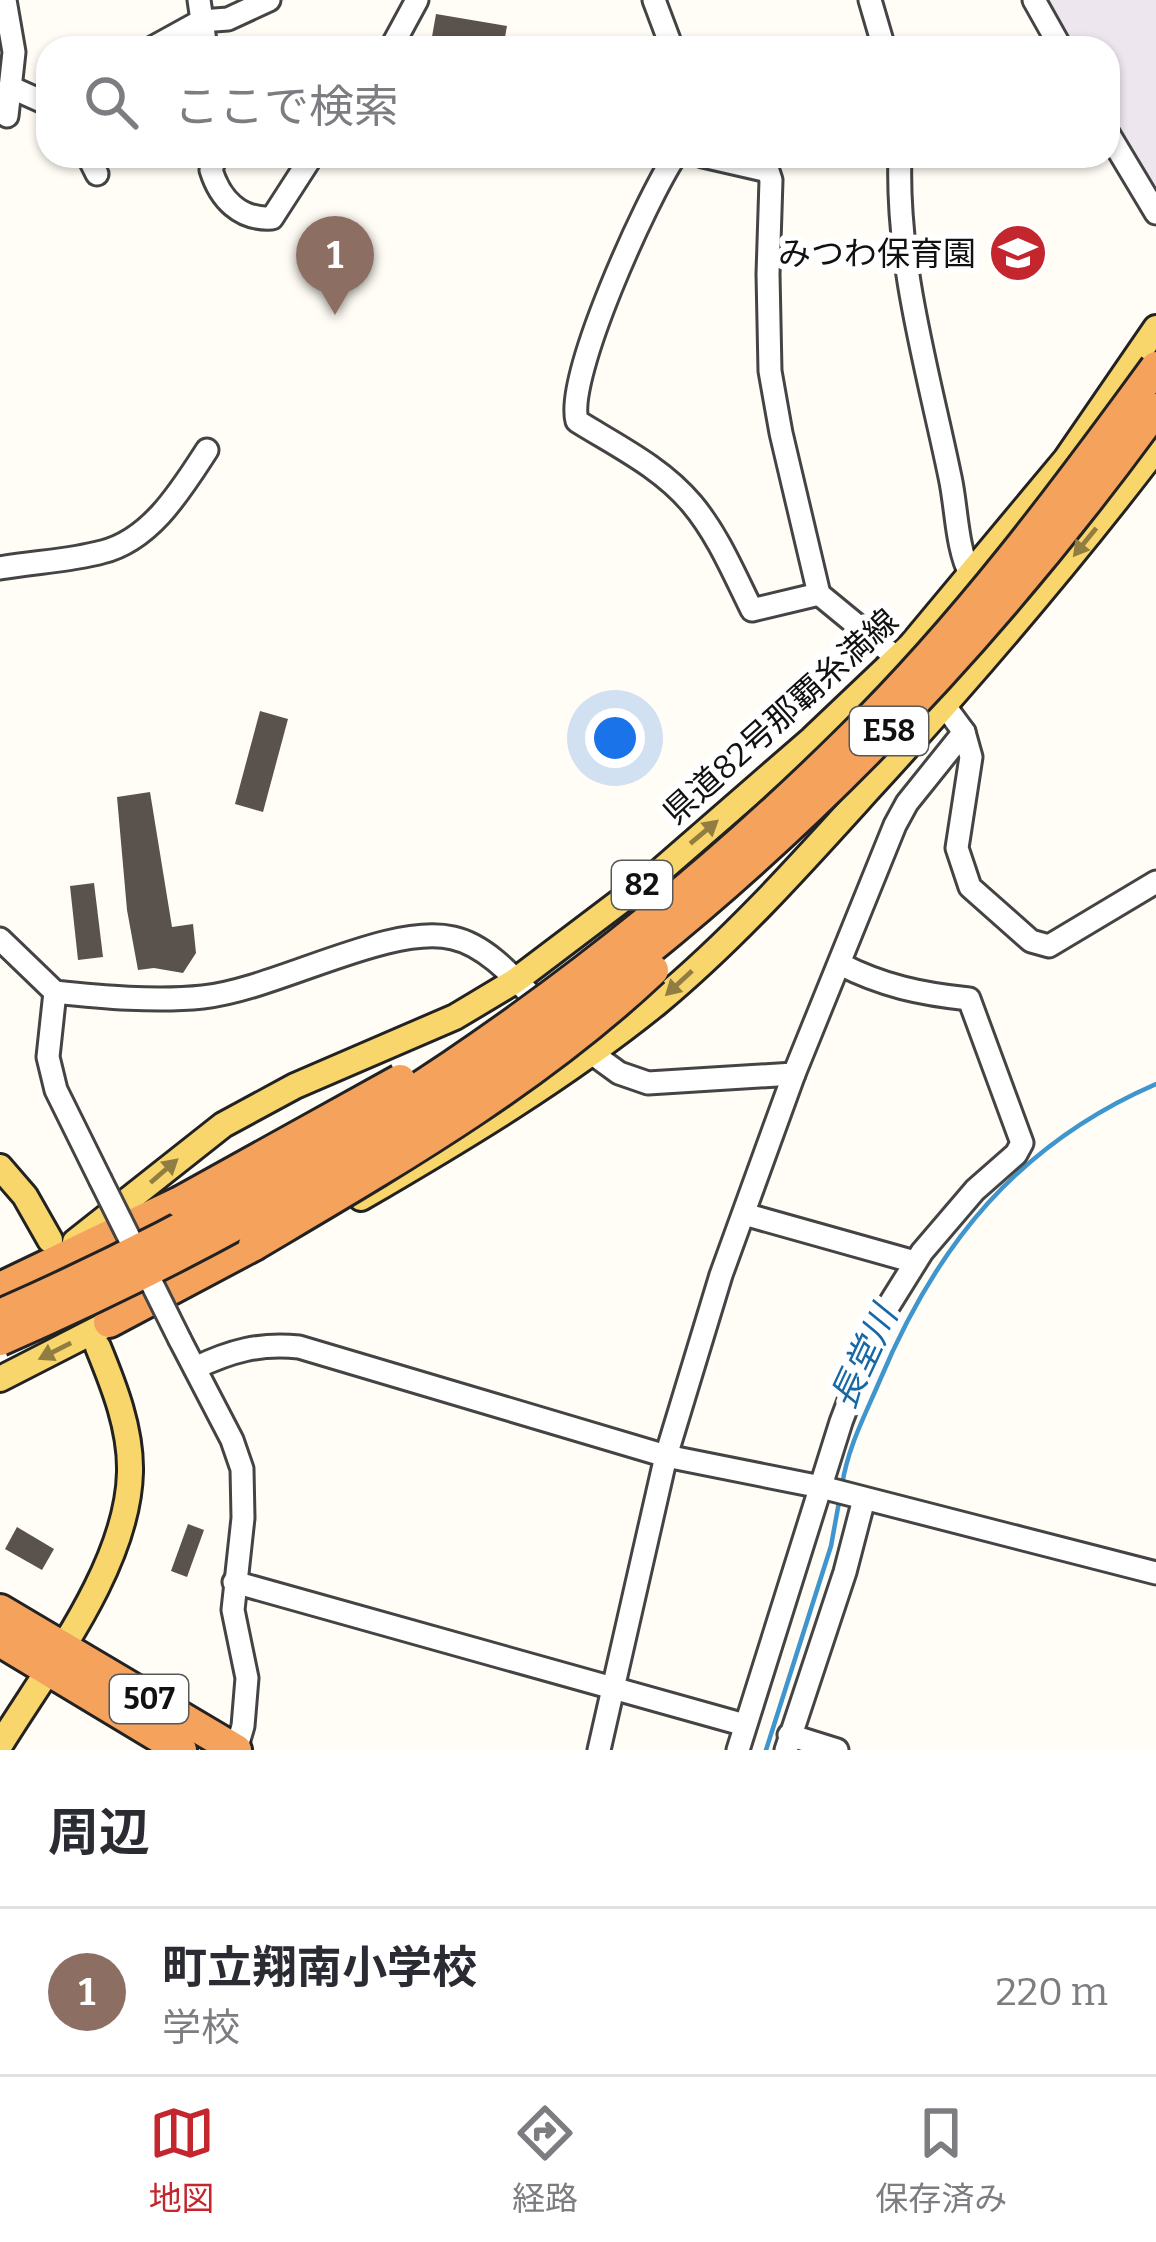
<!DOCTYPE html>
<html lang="ja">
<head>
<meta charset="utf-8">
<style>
	body { margin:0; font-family:Bitter,"Noto Sans JP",serif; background:#f2f2f3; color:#2b2b33 }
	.you { position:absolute; left:615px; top:738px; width:42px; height:42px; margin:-30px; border:9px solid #fff; border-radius:50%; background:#1a73e8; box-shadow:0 0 0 18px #1a73e833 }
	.badge { display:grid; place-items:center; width:78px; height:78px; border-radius:50%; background:#c4262e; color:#fff; font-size:39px; font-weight:700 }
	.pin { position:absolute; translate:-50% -99px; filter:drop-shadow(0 3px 6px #0008) }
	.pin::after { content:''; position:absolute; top:63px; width:42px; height:36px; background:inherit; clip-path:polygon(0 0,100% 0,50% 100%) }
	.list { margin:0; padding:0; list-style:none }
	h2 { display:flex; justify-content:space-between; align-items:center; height:156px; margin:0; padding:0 48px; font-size:51px }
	h2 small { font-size:39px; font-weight:400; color:#7c7c81 }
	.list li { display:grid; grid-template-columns:78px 1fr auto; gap:36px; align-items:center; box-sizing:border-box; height:168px; padding:0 48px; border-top:3px solid #e1e1e2 }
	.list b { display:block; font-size:45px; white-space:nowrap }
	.list p { margin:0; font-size:39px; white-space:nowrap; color:#7c7c81 }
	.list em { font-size:39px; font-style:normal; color:#7c7c81 }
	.icon { flex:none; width:66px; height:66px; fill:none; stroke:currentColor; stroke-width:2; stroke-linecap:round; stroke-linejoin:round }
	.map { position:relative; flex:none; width:1156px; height:1750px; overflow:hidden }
	.search { position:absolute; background:#fff; box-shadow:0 3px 9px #0004; left:36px; right:36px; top:36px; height:132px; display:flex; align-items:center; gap:30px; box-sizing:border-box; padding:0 42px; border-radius:36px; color:#7c7c81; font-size:45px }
	.sheet { height:324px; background:#fff }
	nav { display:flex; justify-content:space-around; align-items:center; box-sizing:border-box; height:168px; border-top:3px solid #e1e1e2; background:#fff; font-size:33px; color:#7c7c81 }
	nav a { display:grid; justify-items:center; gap:6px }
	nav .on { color:#c4262e }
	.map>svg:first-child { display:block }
	.industrial { fill:#eee6ef }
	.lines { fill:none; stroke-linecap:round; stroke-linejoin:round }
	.stream { stroke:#3f96cf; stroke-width:4.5 }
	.building { fill:#5a524d }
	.minor-casing { stroke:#444; stroke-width:27 }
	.major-casing { stroke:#222; stroke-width:30 }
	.highway-casing { stroke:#222; stroke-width:36 }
	.minor { stroke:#fff; stroke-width:21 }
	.major { stroke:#f9d66b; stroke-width:24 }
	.highway { stroke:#f5a25d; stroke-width:30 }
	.minor-bridge-casing { stroke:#444; stroke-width:27; stroke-linecap:butt }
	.highway-bridge-casing { stroke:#222; stroke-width:36; stroke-linecap:butt }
	.minor-bridge { stroke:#fff; stroke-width:21 }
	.highway-bridge { stroke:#f5a25d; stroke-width:30 }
	.oneway { fill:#917d42 }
	.labels { text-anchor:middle; stroke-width:12; stroke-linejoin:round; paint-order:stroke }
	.shield { fill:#fff; stroke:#585858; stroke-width:3 }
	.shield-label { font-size:30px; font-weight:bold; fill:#111 }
	.poi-label { font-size:33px; fill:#111; stroke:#fff; text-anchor:end }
	.street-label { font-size:33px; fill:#111; stroke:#fff }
	.water-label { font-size:36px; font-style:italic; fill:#1768a6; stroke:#fff }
</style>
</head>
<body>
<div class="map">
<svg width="1156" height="1750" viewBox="0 0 1156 1750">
	<rect width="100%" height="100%" fill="#fffdf5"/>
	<polygon class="industrial" points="1043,0 1156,0 1156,197 1108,117 1108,48 1070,48"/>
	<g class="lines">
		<g class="stream">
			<path d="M842 1485C848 1447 865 1415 880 1380 937 1244 1018 1144 1156 1084"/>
			<polyline points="766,1750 831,1546 839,1502"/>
		</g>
	</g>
	<g class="building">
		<polygon points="436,14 507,26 503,48 430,48"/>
		<polygon points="260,711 288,719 263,812 235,804"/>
		<polygon points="150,792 172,927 193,924 196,953 183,973 154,968 138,970 127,910 117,797"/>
		<polygon points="94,883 103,957 78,960 70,886"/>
		<polygon points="188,1524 204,1530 187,1577 171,1571"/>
		<polygon points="17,1527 54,1549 42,1570 5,1549"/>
	</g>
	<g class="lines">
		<g class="minor-casing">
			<g id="minor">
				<polyline points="5,0 14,52 7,116"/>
				<polyline points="199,0 206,48"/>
				<polyline points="654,0 672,48"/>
				<polyline points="870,0 884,48"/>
				<polyline points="1034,0 1061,48"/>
				<polyline points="152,48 201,21 228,19 269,0"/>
				<polyline points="391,48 417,0"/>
				<polyline points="10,87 48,104"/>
				<polyline points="1108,133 1156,213"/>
				<polyline points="88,156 97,174"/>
				<path d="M216 156 211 170C220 199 240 220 272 218L312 156"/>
				<path d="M675 156C647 198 565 377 577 421 617 446 661 467 692 504 718 535 734 574 752 610L819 594"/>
				<polyline points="703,156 768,171 771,180 768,274 770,371 781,433 819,594 909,668"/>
				<path d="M900 156C896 264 928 371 950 477 957 509 956 547 971 576"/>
				<path d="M0 568C33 562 69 561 102 552 151 540 181 490 207 450"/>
				<polyline points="936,694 964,732 971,757 957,848 970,887 1031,941 1049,946 1156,882"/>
				<path d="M0 939 55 992C102 997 155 1002 203 997 277 989 389 923 453 938 490 946 521 986 547 1012"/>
				<polyline points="55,992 48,1057 56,1090 100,1179"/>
				<polyline points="582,1046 619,1073 648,1083 794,1074"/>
				<polyline points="744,1214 915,1262"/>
				<polyline points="180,1340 232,1440 242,1469 243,1518 233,1610 247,1678 243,1726 236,1750"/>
				<path d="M195 1368C231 1351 259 1343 299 1347L666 1456 821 1487 1156 1573"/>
				<polyline points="234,1582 745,1725"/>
				<polyline points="789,1735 837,1750"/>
				<polyline points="599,1750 666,1456 721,1275 794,1074 895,825 907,803 964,732"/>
				<path d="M738 1750 841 1422 879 1321 922 1252 975 1190 1016 1154 1022 1143 969 999C921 994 883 986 840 964"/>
				<polyline points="786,1750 845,1572 864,1499"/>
			</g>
		</g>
		<g class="major-casing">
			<g id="major">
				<polyline points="0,1167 25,1196 50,1240"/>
				<path d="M361 1198C464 1138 564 1078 657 1003 734 939 801 864 868 790 969 680 1065 568 1156 449"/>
				<polyline points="75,1242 223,1125 295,1086 455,1017 515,981 659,872 812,739 911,645 1066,459 1156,328"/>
				<polyline points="0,1379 121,1317"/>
				<path d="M0 1745C48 1667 128 1566 130 1472 131 1429 114 1386 98 1347"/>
			</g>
		</g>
		<g class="highway-casing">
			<g id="highway">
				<polyline points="0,1288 180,1202"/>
				<polyline points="109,1322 254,1245"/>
				<polyline points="0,1610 236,1750"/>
				<polyline points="0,1641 181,1750"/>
			</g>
		</g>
		<use href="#minor" class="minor"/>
		<use href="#major" class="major"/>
		<use href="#highway" class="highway"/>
		<g class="minor-bridge-casing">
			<polyline id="minor-bridge" points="100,1179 180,1340"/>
		</g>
		<g class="highway-bridge-casing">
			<g id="highway-bridge">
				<polyline points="180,1202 400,1080"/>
				<path d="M254 1245C394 1162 534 1082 653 970"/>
				<path d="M0 1315C317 1176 605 982 851 738 965 626 1062 496 1156 367"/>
				<path d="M0 1340C478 1131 850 831 1156 409"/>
			</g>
		</g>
		<use href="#minor-bridge" class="minor-bridge"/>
		<use href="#highway-bridge" class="highway-bridge"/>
	</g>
	<defs><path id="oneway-solid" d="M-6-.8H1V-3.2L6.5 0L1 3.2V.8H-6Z" transform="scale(3)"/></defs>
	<g class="oneway">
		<use href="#oneway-solid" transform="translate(1085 542) rotate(129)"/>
		<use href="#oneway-solid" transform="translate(704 832) rotate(-40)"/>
		<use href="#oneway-solid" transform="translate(679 983) rotate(137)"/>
		<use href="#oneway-solid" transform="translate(164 1171) rotate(-41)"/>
		<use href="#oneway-solid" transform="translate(55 1351) rotate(153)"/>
	</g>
	<defs>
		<g id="school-disc" transform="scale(3)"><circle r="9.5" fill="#c4262e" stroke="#fff"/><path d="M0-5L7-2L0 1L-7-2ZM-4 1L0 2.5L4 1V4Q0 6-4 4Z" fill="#fff"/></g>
	</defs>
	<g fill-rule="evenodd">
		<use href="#school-disc" x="1018" y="253"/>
	</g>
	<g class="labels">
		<g class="shield">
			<rect x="850" y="707" width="78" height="48" rx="9"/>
			<rect x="612" y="861" width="60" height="48" rx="9"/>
			<rect x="110" y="1675" width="78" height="48" rx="9"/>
		</g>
		<g class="shield-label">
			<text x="889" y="741">E58</text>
			<text x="642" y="895">82</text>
			<text x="149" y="1709">507</text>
		</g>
		<g class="poi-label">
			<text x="976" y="265">みつわ保育園</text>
		</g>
		<g class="street-label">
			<text transform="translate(780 716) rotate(-42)" y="12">県道82号那覇糸満線</text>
		</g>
		<g class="water-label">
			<text transform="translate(863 1357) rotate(-65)" y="13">長堂川</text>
		</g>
	</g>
</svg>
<div class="you"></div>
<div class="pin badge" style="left:335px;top:315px;background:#8d6e63">1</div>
<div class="search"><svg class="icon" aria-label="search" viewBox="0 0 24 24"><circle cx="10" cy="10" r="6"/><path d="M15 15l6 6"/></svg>ここで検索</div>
</div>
<section class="sheet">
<h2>周辺<small></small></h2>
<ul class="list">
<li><span class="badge" style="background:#8d6e63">1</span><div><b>町立翔南小学校</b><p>学校</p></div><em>220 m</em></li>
</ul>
</section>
<nav>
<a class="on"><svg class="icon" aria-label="map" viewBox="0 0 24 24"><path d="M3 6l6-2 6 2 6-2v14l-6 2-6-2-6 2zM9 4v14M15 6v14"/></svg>地図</a>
<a><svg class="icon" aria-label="directions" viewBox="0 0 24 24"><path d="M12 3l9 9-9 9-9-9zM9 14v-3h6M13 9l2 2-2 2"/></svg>経路</a>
<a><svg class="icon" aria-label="saved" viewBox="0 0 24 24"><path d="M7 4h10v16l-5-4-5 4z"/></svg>保存済み</a>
</nav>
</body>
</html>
